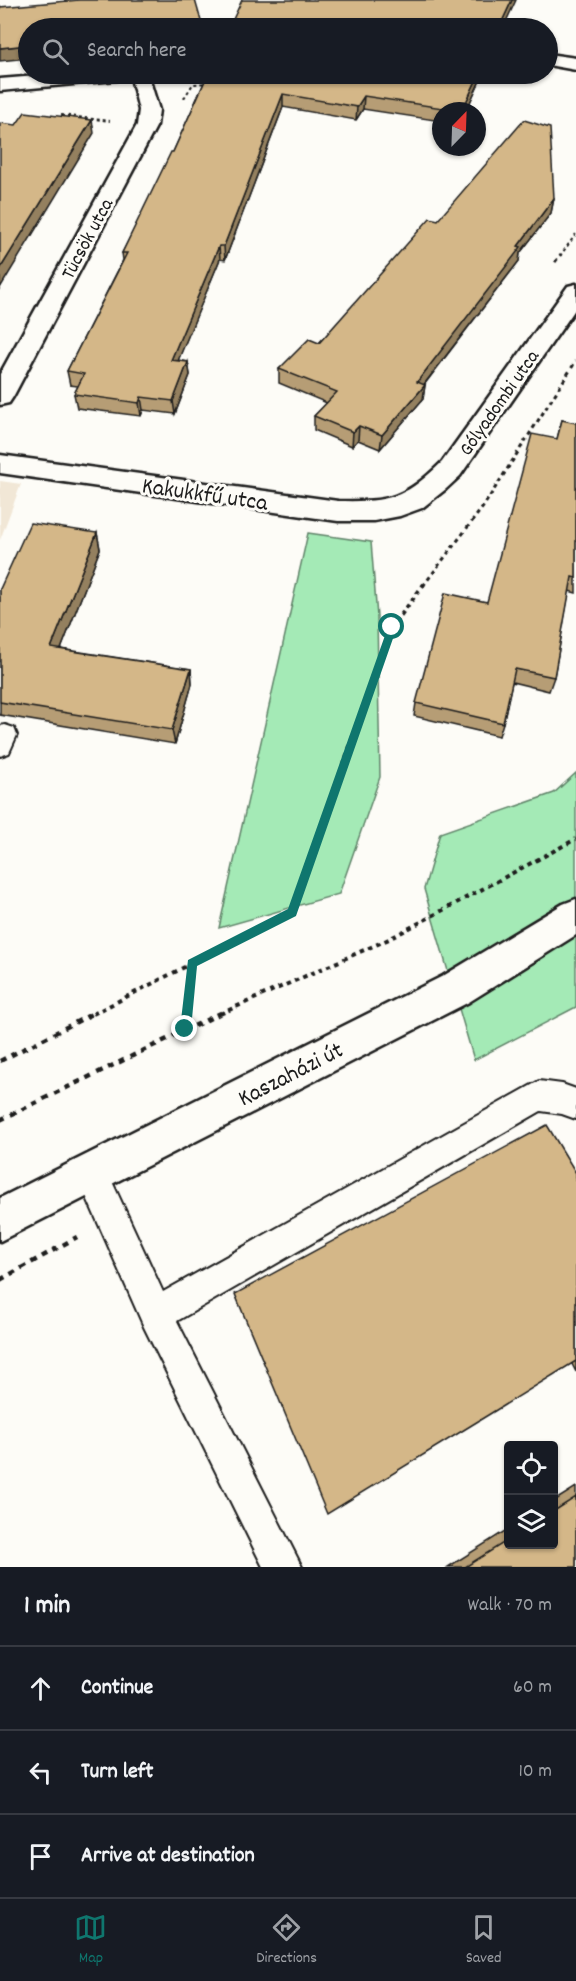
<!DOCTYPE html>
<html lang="en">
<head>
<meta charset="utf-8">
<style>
	body { margin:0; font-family:Dekko,sans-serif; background:#242831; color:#f1f3f6 }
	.controls { position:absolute; right:18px; bottom:18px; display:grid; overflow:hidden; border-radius:6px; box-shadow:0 2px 4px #0004 }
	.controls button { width:54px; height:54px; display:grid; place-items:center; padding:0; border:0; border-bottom:2px solid #363941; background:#171b24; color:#f1f3f6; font:30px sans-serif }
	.compass { position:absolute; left:432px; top:102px; width:54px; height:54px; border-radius:50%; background:#171b24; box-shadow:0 2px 4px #0004; rotate:23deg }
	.stop { position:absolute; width:18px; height:18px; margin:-14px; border:4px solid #0f766e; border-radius:50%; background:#fff }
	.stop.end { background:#0f766e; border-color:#fff; box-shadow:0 2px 6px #0008 }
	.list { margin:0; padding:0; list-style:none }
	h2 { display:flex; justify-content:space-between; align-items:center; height:78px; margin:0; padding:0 24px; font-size:26px }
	h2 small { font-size:20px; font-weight:400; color:#9ea1a6 }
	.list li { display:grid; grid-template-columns:39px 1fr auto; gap:18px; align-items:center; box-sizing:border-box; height:84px; padding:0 24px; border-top:2px solid #363941 }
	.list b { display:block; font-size:22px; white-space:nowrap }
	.list em { font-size:20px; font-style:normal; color:#9ea1a6 }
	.icon { flex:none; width:33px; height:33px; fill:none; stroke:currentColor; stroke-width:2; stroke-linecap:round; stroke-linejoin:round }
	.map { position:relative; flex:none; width:576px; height:1567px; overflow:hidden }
	.search { position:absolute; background:#171b24; box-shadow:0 2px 4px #0004; left:18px; right:18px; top:18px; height:66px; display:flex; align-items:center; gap:15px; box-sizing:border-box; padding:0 21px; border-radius:33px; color:#9ea1a6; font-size:22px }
	.sheet { height:330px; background:#171b24 }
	nav { display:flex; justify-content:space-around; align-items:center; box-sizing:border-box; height:84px; border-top:2px solid #363941; background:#171b24; font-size:16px; color:#9ea1a6 }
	nav a { display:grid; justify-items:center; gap:3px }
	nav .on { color:#0f766e }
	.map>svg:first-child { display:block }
	.built { fill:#f1e7d6 }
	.green { fill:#a4eab6; stroke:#608369; stroke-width:1.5 }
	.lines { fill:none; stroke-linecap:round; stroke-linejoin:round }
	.lane-casing { stroke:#1c1c1c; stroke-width:4 }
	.street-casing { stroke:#1c1c1c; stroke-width:5 }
	.secondary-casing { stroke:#1c1c1c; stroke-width:5 }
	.path-far3 { stroke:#1c1c1c; stroke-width:2; stroke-dasharray:3 3; stroke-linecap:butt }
	.path-far2 { stroke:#1c1c1c; stroke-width:3; stroke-dasharray:4 4; stroke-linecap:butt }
	.path-far1 { stroke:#1c1c1c; stroke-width:4; stroke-dasharray:4.5 4.5; stroke-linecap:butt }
	.path { stroke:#1c1c1c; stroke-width:4.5; stroke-dasharray:6 6; stroke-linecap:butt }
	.lane { fill:#fdfcf7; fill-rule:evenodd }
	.street { fill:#fdfcf7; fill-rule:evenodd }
	.secondary { fill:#fdfcf7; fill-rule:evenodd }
	.wall { fill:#b69d75; stroke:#1c1c1c; stroke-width:1.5 }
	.shaded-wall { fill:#94805f; stroke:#1c1c1c; stroke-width:1.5 }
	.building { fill:#d4b788; stroke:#1c1c1c; stroke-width:1.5 }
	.route { fill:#0f766e }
	.labels { text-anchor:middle; stroke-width:6; stroke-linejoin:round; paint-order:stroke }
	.far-street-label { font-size:20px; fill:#1c1c1c; stroke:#fdfcf7 }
	.street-label { font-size:24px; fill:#1c1c1c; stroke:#fdfcf7 }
</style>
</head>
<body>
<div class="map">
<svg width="576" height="1567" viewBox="0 0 576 1567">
	<rect width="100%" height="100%" fill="#fdfcf7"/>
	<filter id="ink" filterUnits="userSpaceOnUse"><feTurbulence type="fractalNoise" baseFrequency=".0167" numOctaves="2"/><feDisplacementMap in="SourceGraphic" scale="12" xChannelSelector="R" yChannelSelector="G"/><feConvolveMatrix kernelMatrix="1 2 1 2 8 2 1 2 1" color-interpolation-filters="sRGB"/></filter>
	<g filter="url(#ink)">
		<polygon class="built" points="0,481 21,484 0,540"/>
		<g class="green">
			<polygon points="308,533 371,542 377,617 380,777 339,894 219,928"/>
			<polygon points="576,773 576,1007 474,1060 424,889 440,833 554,793"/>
		</g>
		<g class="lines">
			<g class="lane-casing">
				<g id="lane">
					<polygon points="5,725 14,728 17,735 9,753 0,756 0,726"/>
					<polygon points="539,1081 562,1084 576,1089 576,1119 562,1114 541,1111 177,1321 302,1567 263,1567 144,1327 76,1173 81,1162 92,1157 103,1162 163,1292"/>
				</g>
			</g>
			<g class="street-casing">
				<g id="street">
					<polygon points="548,54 576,58 576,70 548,65"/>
					<polygon points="62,74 125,74 123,78 116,80 0,91 0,79"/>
					<polygon points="130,74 148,74 159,110 157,125 13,397 9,403 0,405 0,374 137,125 139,110"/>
					<path d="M576 284V308L460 476 446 489 422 508 400 516 374 521H338L0 473V455L338 501C390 502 404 499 442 462L568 286Z"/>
				</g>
			</g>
			<g class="secondary-casing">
				<polygon id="secondary" points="576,899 576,935 469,1002 0,1241 0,1198 443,976 563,904"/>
			</g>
			<g class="path-far3">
				<polyline points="479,74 528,81"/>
				<polyline points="184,98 193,84 208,83"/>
				<polyline points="61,115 110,121"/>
				<polyline points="560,256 576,234"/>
			</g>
			<g class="path-far2">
				<polyline points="555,262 561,254"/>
				<polyline points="423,586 483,507 576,361"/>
			</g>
			<g class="path-far1">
				<polyline points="93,1014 292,912 392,627 424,584"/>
				<polyline points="187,1014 192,964"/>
				<polyline points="220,1014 389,939 576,839"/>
			</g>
			<g class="path">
				<polyline points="185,1029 187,1012"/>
				<polyline points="0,1061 96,1012"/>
				<polyline points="0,1120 223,1012"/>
				<polyline points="0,1280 77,1237"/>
			</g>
			<use href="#lane" class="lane"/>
			<use href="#street" class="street"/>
			<use href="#secondary" class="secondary"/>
		</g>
		<g class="wall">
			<polygon points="208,74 483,74 466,111 441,111 441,121 363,109 356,120 283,107 225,260 220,259 178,360 188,362 190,375 175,414 143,410 141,416 77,408 74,394 78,386 70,385 67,371 123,260 122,253 173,152"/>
			<polygon points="554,198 551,213 520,253 519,261 424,385 425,385 423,399 380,449 358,440 352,446 314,430 314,416 327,403 279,383 279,369 319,343 438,220"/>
			<polygon points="562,420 576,423 576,593 569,591 554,677 549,691 512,682 503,723 499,736 414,716 416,703 487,602 557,439"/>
			<polygon points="97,533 100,549 61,649 191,669 192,684 175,744 0,715 0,589"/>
			<polygon points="576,1173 576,1372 572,1364"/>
			<polygon points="576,1487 576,1567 448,1567 508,1529 508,1545 554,1545 554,1501"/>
		</g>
		<g class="shaded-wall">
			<polygon points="512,0 516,0 503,28 499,28"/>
			<polygon points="28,45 28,58 0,61 0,48"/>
			<polygon points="479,74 483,74 466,111 462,111"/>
			<polygon points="283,94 283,107 225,260 224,246"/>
			<polygon points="364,96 363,109 356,120 357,107"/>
			<polygon points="92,120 94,133 0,288 0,269"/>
			<polygon points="554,198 551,213 520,253 519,261 415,396 417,382"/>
			<polygon points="219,246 220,259 173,373 171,360"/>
			<polygon points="188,362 190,375 175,414 173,401"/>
			<polygon points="425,385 423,399 380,449 382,435"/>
			<polygon points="141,397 143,410 141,416 139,403"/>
			<polygon points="359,426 358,440 352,446 353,432"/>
			<polygon points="97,533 100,549 56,662 51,648"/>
			<polygon points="191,669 192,684 175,744 172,730"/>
		</g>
		<g class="building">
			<polygon points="79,0 195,0 203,28 28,28 28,45 0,48 0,7"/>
			<polygon points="242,0 512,0 499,28 229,28"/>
			<polygon points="208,74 479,74 462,111 364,96 357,107 283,94 224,246 219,246 171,360 188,362 173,401 141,397 139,403 74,394 84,374 67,371 127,253 122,253 171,152 173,152"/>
			<polygon points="25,112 92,120 0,269 0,123 16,125"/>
			<polygon points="524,120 550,128 554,198 518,246 521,247 417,382 425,385 382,435 359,426 353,432 314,416 337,392 279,369 309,339 319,343 430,218 438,220"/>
			<polygon points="562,420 576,423 576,578 572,577 554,677 515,669 503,723 416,703 445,593 487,602 532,434 557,439"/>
			<polygon points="30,523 97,533 51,648 191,669 172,730 0,702 0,589"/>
			<polygon points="547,1125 576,1173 576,1361 327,1514 235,1294"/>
			<polygon points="576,1497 576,1567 465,1567 508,1540 508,1545 554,1545 554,1511"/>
		</g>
	</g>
	<polygon class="route" points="392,623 397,627 296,916 197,966 191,1029 185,1035 181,1033 180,1029 188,960 288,909 388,627"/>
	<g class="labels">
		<g class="far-street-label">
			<text transform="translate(86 238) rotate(-62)" y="7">Tücsök utca</text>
			<text transform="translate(498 402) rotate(-55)" y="7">Gólyadombi utca</text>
		</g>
		<g class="street-label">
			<text transform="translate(205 493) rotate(8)" y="8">Kakukkfű utca</text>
			<text transform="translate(290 1073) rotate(-27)" y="8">Kaszaházi út</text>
		</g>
	</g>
</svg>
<div class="controls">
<button><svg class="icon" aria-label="locate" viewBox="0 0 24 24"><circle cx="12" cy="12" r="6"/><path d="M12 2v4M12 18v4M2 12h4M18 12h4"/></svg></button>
<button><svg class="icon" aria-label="layers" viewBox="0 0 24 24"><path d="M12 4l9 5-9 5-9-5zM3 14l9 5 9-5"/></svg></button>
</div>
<svg class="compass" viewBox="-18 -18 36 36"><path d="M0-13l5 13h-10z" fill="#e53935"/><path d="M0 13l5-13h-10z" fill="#9ea1a6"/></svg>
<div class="stop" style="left:392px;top:627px"></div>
<div class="stop end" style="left:185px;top:1029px"></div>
<div class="search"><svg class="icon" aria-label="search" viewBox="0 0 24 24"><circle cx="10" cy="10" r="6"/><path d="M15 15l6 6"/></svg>Search here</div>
</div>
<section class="sheet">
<h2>1 min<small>Walk · 70 m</small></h2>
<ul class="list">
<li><svg class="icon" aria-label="ahead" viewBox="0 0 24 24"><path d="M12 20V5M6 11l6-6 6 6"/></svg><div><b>Continue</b></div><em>60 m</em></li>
<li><svg class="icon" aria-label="left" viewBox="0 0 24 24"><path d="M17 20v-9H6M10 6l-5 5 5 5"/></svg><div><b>Turn left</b></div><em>10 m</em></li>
<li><svg class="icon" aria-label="arrive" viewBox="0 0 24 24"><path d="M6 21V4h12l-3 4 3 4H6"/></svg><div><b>Arrive at destination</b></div></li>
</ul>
</section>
<nav>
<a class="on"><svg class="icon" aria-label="map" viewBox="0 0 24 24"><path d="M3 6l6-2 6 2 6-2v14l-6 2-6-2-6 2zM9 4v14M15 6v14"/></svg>Map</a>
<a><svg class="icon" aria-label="directions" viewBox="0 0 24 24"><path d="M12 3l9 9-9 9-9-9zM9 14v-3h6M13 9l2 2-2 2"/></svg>Directions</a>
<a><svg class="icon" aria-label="saved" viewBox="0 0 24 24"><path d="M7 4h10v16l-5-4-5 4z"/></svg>Saved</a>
</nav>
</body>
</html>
